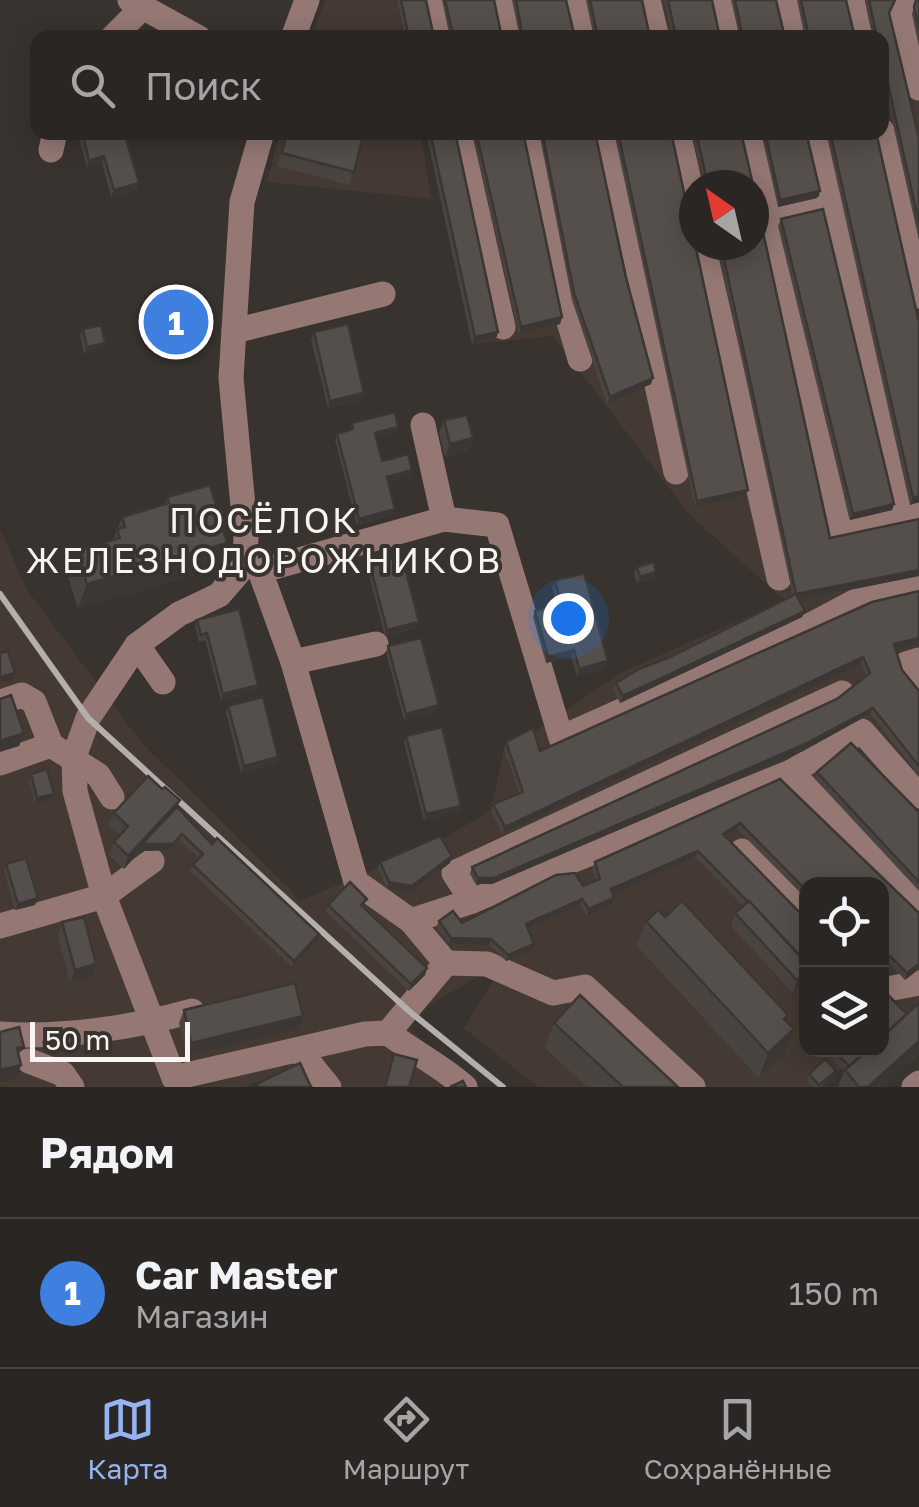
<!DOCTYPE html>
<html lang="ru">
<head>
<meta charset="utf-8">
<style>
	body { margin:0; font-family:"Golos Text",sans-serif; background:#363230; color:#f1f3f6 }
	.controls { position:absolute; right:30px; bottom:30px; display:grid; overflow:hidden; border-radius:20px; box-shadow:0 5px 25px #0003 }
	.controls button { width:90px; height:90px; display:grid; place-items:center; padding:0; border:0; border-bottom:2px solid #464341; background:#2a2623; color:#f1f3f6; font:50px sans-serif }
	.compass { position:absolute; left:679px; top:170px; width:90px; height:90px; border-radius:50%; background:#2a2623; box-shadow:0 5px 25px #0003; rotate:326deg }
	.scale { position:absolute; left:30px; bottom:25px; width:160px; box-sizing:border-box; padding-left:10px; border:5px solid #f8f4f2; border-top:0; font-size:28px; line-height:35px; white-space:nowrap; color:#f8f4f2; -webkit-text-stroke:8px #38332f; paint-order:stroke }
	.you { position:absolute; left:568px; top:618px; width:35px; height:35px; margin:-25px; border:8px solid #fff; border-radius:50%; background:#1a73e8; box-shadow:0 0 0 15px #1a73e833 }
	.badge { display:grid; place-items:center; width:65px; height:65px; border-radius:50%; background:#95b2f1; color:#fff; font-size:32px; font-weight:700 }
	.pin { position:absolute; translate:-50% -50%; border:5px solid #fff; box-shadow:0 2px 10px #0006 }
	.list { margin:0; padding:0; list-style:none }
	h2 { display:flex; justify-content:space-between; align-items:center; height:130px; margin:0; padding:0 40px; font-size:42px }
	h2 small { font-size:32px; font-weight:400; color:#a5a5a6 }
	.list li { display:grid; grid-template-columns:65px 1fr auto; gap:30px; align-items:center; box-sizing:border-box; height:150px; padding:0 40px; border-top:2px solid #464341 }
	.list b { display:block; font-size:38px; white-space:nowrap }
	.list p { margin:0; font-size:32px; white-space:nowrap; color:#a5a5a6 }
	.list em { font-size:32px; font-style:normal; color:#a5a5a6 }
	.icon { flex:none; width:55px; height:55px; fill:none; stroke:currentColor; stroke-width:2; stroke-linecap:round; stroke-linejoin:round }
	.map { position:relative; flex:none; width:919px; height:1087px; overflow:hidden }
	.search { position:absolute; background:#2a2623; box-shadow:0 5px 25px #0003; left:30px; right:30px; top:30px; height:110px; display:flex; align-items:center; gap:25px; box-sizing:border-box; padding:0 35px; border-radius:20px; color:#a5a5a6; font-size:38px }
	.sheet { height:280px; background:#2a2623 }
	nav { display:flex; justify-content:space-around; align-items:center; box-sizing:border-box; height:140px; border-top:2px solid #464341; background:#2a2623; font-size:28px; color:#a5a5a6 }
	nav a { display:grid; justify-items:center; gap:5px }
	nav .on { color:#95b2f1 }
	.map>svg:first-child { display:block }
	.built { fill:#453a33; fill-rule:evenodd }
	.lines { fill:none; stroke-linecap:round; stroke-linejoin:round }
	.minor { stroke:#957874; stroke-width:25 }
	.rail { stroke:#b4afad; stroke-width:6 }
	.wall { fill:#494440 }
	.shaded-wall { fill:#3c3734 }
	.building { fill:#554f4b; stroke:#3c3734; stroke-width:2.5 }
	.labels { text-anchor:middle; stroke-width:8; stroke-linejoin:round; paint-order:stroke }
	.neighbourhood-label { font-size:35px; letter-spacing:2.5px; fill:#f8f4f2; stroke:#38332f }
</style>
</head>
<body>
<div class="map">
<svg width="919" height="1087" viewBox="0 0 919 1087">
	<rect width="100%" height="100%" fill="#38332f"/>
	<g class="built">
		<path d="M325 0H919V1012L882 1046V884H806V1050H878L842 1068 824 1087H538L464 1028 504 962 418 1011 408 1026 468 1087H342L331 1069 296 1067 246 1087H0V529L27 590 140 741 292 891 298 902 438 842 491 810 504 749 531 734 621 673 784 600 690 515 553 336 472 344 426 133 882 132V38L405 37 398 4 403 37H312ZM694 185H754V245H694Z"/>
		<polygon points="280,133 421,133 431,199 267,182"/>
	</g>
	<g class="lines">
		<g class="minor">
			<polyline points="130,0 199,38"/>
			<polyline points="430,0 438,38"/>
			<polyline points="503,0 510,38"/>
			<polyline points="574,0 582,38"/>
			<polyline points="648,0 657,38"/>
			<polyline points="719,0 727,38"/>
			<polyline points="788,0 796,38"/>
			<polyline points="852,0 860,38"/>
			<polyline points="906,0 901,12 919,88"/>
			<polyline points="112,38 143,7"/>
			<polyline points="293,38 307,0"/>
			<polyline points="882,131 919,296"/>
			<polyline points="459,132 503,327"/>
			<polyline points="529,132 560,291 580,359"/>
			<polyline points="602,132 676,472"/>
			<polyline points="678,132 694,203"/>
			<polyline points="749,132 840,534 919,515"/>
			<polyline points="818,132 905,518"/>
			<polyline points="51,150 55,132"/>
			<polyline points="769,219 834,206"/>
			<polyline points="703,245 779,578"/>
			<polyline points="234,331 383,294"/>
			<polyline points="423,425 444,519"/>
			<polyline points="137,645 163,682"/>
			<polyline points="919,660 906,664 919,681"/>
			<polyline points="293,662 376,644"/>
			<polyline points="842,693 454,873 472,901 791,772 919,904"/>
			<polyline points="0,702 22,695 34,702 51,745 98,775 112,797"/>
			<polyline points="0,763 51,745"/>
			<polyline points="791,772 862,731 919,796"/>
			<polyline points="742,851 806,916"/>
			<polyline points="411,921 356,882 293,662 260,571 444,519 497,525 561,738 792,635 856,601 919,587"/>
			<polyline points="0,926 104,896 152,861"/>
			<polyline points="446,963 487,964 553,993 585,987 693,1087"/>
			<polyline points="882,990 919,983"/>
			<path d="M388 1033C413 1052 442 1066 465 1087"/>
			<path d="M0 1034C63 1038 132 1028 192 1011"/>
			<polyline points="299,1050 329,1087"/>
			<polyline points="29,1061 63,1074 72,1087"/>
			<polyline points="174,1078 104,896 75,791 74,757 88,718 137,645 179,614 219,595 245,565 246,538 231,378 242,202 262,132"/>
			<polyline points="174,1078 365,1034 388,1033 446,963 411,921 472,901"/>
			<polyline points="914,1087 919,1083"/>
		</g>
		<polyline class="rail" points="0,594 88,718 409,1011 503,1087"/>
	</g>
	<g class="wall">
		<polygon points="397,0 426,0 434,38 405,38"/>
		<polygon points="442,0 494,0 502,38 450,38"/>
		<polygon points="512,0 566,0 575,38 520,38"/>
		<polygon points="586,0 642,0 650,38 594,38"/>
		<polygon points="664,0 712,0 720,38 672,38"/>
		<polygon points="731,0 776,0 785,38 740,38"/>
		<polygon points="797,0 846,0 855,38 805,38"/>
		<polygon points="865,0 896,0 889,14 919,138 919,240 882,74 882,38 873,38"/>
		<polygon points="916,0 919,0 919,47 912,14"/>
		<polygon points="77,132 124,132 139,183 136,190 111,197 102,163 87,167"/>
		<polygon points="286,132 364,132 349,185 277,166"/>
		<polygon points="426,132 455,132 498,332 496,338 472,344"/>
		<polygon points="472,132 523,132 562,317 560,324 519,334"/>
		<polygon points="539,132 595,132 651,384 607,404 572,300"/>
		<polygon points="614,132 671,132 745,496 695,507"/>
		<polygon points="692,132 741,132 753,185 704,185"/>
		<polygon points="761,132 806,132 817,198 778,207"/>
		<polygon points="826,132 876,132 919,323 919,502 910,505"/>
		<polygon points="781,219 894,504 892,510 850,520 778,226"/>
		<polygon points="717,245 754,245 830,538 919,576 799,600 805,611 802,617 620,703 613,690 616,683 793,596"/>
		<polygon points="162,293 194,344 162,346 159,299"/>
		<polygon points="83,329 105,343 102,349 84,354 80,335"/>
		<polygon points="314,332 364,393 362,400 328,408 311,339"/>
		<polygon points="444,420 473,438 468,451 445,457 439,433"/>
		<polygon points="352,423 398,427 396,433 376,438 382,461 412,470 410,476 388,482 392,516 357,525 335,440 337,434 350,430"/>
		<polygon points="167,497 218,568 78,609 68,576 77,551 113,540 122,517 164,504"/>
		<polygon points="370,565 417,628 385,636 368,572"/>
		<polygon points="637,567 654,579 637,583 634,573"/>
		<polygon points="555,581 606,668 577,676 571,656 546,663 533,617 535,611 557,604 552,588"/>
		<polygon points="872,602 919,644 895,650 902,670 919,691 919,775 870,714 803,751 492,884 476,884 470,874 472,867 837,699 866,676 861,664 502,834 491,810 493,804 519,793 504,749 506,742 540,751"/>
		<polygon points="197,620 256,691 221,700 205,640 199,642 195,626"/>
		<polygon points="388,646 437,712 404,720 386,653"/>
		<polygon points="228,706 278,757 276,764 241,773 226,712"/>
		<polygon points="406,736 459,812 424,821 404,743"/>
		<polygon points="817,772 919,812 919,891 815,779"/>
		<polygon points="31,774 54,794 51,800 35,804 29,780"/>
		<polygon points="780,779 919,913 919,969 905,980 888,962 882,966 882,884 806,884 806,898 737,829 726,837 806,980 793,993 731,926 735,913 743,906 695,857 613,894 614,898 612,904 587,916 580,905 528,928 532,950 506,961 489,945 449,944 436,927 439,921 462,923 583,886 596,880 592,869 595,862"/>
		<polygon points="162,789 180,800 177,807 212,844 319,934 316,941 292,967 190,871 193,865 199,858 179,840 170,850 140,851 124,869 109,855 114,842 120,835 109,826 114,813"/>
		<polygon points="380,862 450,863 410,892 387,889 378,868"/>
		<polygon points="6,864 35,905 15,910 4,871"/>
		<polygon points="367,899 363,907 427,968 425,975 409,991 326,912 328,905"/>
		<polygon points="665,917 786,1021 785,1054 759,1078 637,946 646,921"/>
		<polygon points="62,922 92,977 70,982 58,935"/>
		<polygon points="919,1003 919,1054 882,1087 838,1087 844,1071 831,1057 834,1050 907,1014"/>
		<polygon points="184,1010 298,1029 187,1056 179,1023"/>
		<polygon points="554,1023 678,1087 587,1087 545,1048"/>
		<polygon points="836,1071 834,1077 825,1086 828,1087 813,1087 807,1080 809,1074"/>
	</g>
	<g class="shaded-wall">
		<polygon points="104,156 102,163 87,167 89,161"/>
		<polygon points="139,183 136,190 111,197 114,190"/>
		<polygon points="820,191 817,198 778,207 780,200"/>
		<polygon points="562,317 560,324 519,334 521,327"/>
		<polygon points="498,332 496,338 472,344 475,337"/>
		<polygon points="196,337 194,344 162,346 164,339"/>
		<polygon points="105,343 102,349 84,354 87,347"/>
		<polygon points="653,378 651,384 607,404 610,397"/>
		<polygon points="364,393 362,400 328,408 330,401"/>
		<polygon points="398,427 396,433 372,439 375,433"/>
		<polygon points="473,438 468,451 445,457 450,444"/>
		<polygon points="412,470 410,476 384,483 387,477"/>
		<polygon points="748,490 745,496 695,507 697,501"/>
		<polygon points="919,496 919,502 910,505 913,498"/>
		<polygon points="894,504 892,510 850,520 853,514"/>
		<polygon points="395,509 392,516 357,525 359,519"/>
		<polygon points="227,543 218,568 78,609 87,584"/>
		<polygon points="919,570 919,576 794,601 796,594"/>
		<polygon points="656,572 654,579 637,583 640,577"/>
		<polygon points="805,611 802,617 620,703 623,696"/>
		<polygon points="419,622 417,628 385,636 387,630"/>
		<polygon points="919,638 919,644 891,651 894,644"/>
		<polygon points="574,650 571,656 546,663 548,657"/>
		<polygon points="863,657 861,664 502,834 505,827"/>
		<polygon points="608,661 606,668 577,676 579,669"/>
		<polygon points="15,673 12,679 0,683 0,677"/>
		<polygon points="258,685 256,691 221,700 223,694"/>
		<polygon points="439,705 437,712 404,720 406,714"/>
		<polygon points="873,708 870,714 803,751 492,884 476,884 478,878"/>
		<polygon points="24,733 19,746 0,752 0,741"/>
		<polygon points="278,757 276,764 241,773 244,766"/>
		<polygon points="54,794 51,800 35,804 37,798"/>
		<polygon points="180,800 175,813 182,834 179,840 170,850 140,851 124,869 128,856"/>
		<polygon points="461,806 459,812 424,821 426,814"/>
		<polygon points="740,823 737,829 720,840 723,834"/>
		<polygon points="698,851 695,857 609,896 611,889"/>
		<polygon points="452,856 450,863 410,892 387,889 389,882"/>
		<polygon points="38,898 35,905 15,910 18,904"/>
		<polygon points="614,898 612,904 587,916 589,909"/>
		<polygon points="582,899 580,905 524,930 526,924"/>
		<polygon points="319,934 316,941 292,967 294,961"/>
		<polygon points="451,938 491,939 489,945 449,944"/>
		<polygon points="534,944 532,950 506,961 508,955"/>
		<polygon points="96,964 92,977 70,982 75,970"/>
		<polygon points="919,964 919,969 905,980 907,973"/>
		<polygon points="427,968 425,975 409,991 411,984"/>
		<polygon points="806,972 806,980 793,993 797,980"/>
		<polygon points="303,1016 298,1029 187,1056 191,1043"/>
		<polygon points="794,1029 785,1054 759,1078 768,1053"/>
		<polygon points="919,1041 919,1054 882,1087 868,1087"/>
		<polygon points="21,1065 17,1078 0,1082 0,1070"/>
		<polygon points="836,1071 834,1077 824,1087 820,1087"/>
	</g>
	<g class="building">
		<polygon points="401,0 426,0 434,38 409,38"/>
		<polygon points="445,0 494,0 502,38 454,38"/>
		<polygon points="516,0 566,0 575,38 523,38"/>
		<polygon points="590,0 642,0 650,38 598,38"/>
		<polygon points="668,0 712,0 720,38 676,38"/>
		<polygon points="735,0 776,0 785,38 743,38"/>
		<polygon points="801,0 846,0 855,38 809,38"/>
		<polygon points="869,0 895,0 889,13 919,138 919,223 882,57 882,38 877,38"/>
		<polygon points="916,0 919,0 919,29 914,7"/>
		<polygon points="82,132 124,132 139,183 114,190 104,156 89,161"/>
		<polygon points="287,132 364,132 354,172 282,153"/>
		<polygon points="430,132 455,132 498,332 475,337"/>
		<polygon points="476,132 523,132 562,317 521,327"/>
		<polygon points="542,132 595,132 626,278 653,378 610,397 574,293"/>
		<polygon points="618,132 671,132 748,490 697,501"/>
		<polygon points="696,132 741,132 753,185 708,185"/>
		<polygon points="765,132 806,132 820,191 780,200"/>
		<polygon points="830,132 876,132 919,323 919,496 913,498"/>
		<polygon points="754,191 830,538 919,519 919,570 796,594 721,245 754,245"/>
		<polygon points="823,209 894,504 853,514 781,219"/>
		<polygon points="194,291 196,337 164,339 162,293"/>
		<polygon points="348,324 364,393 330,401 314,332"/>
		<polygon points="101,325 105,343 87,347 83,329"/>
		<polygon points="395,412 398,427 375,433 382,461 408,454 412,470 387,477 395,509 359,519 337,434 353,429 352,423"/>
		<polygon points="467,415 473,438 450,444 444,420"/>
		<polygon points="210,485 227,543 87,584 77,551 120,538 117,529 125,527 122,517 169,503 167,497"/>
		<polygon points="402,556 419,622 387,630 370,565"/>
		<polygon points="654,562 656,572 640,577 637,567"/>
		<polygon points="584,573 608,661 579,669 574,650 548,657 535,611 561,603 555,581"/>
		<polygon points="919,591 919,638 894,644 902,670 919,691 919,766 873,708 805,744 494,878 478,878 472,867 837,699 870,673 863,657 505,827 493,804 523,792 506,742 533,728 540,751 872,602"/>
		<polygon points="796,594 805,611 623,696 616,683 639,669 670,657"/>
		<polygon points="239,609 258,685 223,694 207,633 201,635 197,620"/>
		<polygon points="421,638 439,705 406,714 388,646"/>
		<polygon points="8,651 15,673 0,677 0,653"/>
		<polygon points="11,695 24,733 0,741 0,699"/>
		<polygon points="263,697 278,757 244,766 228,706"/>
		<polygon points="442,727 461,806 426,814 406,736"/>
		<polygon points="851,743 919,812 919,882 817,772"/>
		<polygon points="47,769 54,794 37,798 31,774"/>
		<polygon points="148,776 162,789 165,787 180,800 128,856 114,842 128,826 114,813"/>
		<polygon points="780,779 919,913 919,964 907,973 890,956 882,961 882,884 806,884 806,890 740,823 723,834 806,919 806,962 749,901 748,902 698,851 611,889 614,898 589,909 582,899 526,924 534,944 508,955 491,939 451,938 439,921 453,911 462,923 556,875 575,873 583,886 600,879 595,862"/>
		<polygon points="177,807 212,844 217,838 319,934 294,961 193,865 203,854 182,834 173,844 142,844"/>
		<polygon points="440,836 452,856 412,886 389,882 380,862"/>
		<polygon points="26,858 38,898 18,904 6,864"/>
		<polygon points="350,882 367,899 361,905 427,968 411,984 328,905"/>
		<polygon points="682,901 788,1015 784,1019 794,1029 768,1053 646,921 658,910 665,917"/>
		<polygon points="749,901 806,963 806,972 797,980 735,913"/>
		<polygon points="84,917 96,964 75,970 62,922"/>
		<polygon points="295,983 303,1016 191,1043 184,1010"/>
		<polygon points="580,995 678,1087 623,1087 554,1023"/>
		<polygon points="889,996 907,1014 882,1037 882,1003"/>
		<polygon points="919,1003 919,1041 868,1087 859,1087 845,1070 868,1050 882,1050 882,1037"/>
		<polygon points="19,1027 24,1047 17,1048 21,1065 0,1070 0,1032"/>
		<polygon points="833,1050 868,1050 849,1066"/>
		<polygon points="394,1054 417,1060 409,1087 385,1087"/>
		<polygon points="825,1059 836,1071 819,1085 809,1074"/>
		<polygon points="300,1063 311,1087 259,1087 257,1084"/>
		<polygon points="463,1081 466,1087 450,1087"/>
	</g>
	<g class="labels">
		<g class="neighbourhood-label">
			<text x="264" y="533">ПОСЁЛОК<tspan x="264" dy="40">ЖЕЛЕЗНОДОРОЖНИКОВ</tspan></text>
		</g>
	</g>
</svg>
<div class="controls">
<button><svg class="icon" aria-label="locate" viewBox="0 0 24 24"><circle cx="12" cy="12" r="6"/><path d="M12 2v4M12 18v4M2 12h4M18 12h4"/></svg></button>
<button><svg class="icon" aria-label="layers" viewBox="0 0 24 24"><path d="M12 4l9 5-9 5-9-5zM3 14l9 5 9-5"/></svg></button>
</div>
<svg class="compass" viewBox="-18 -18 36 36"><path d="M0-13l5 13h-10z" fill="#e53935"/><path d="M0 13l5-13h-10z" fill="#a5a5a6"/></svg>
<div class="scale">50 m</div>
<div class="you"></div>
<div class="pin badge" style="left:176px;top:322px;background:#3f7fe0">1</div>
<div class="search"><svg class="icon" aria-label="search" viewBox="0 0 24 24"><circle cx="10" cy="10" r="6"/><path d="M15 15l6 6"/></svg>Поиск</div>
</div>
<section class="sheet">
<h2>Рядом<small></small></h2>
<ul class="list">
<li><span class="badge" style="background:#3f7fe0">1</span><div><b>Car Master</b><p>Магазин</p></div><em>150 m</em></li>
</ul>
</section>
<nav>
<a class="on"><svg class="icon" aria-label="map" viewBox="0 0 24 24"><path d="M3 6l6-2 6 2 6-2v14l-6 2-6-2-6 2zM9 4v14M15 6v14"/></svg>Карта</a>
<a><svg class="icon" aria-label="directions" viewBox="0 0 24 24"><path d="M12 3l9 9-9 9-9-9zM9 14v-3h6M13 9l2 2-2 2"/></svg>Маршрут</a>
<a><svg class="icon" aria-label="saved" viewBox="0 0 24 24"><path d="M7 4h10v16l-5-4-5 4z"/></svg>Сохранённые</a>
</nav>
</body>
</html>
